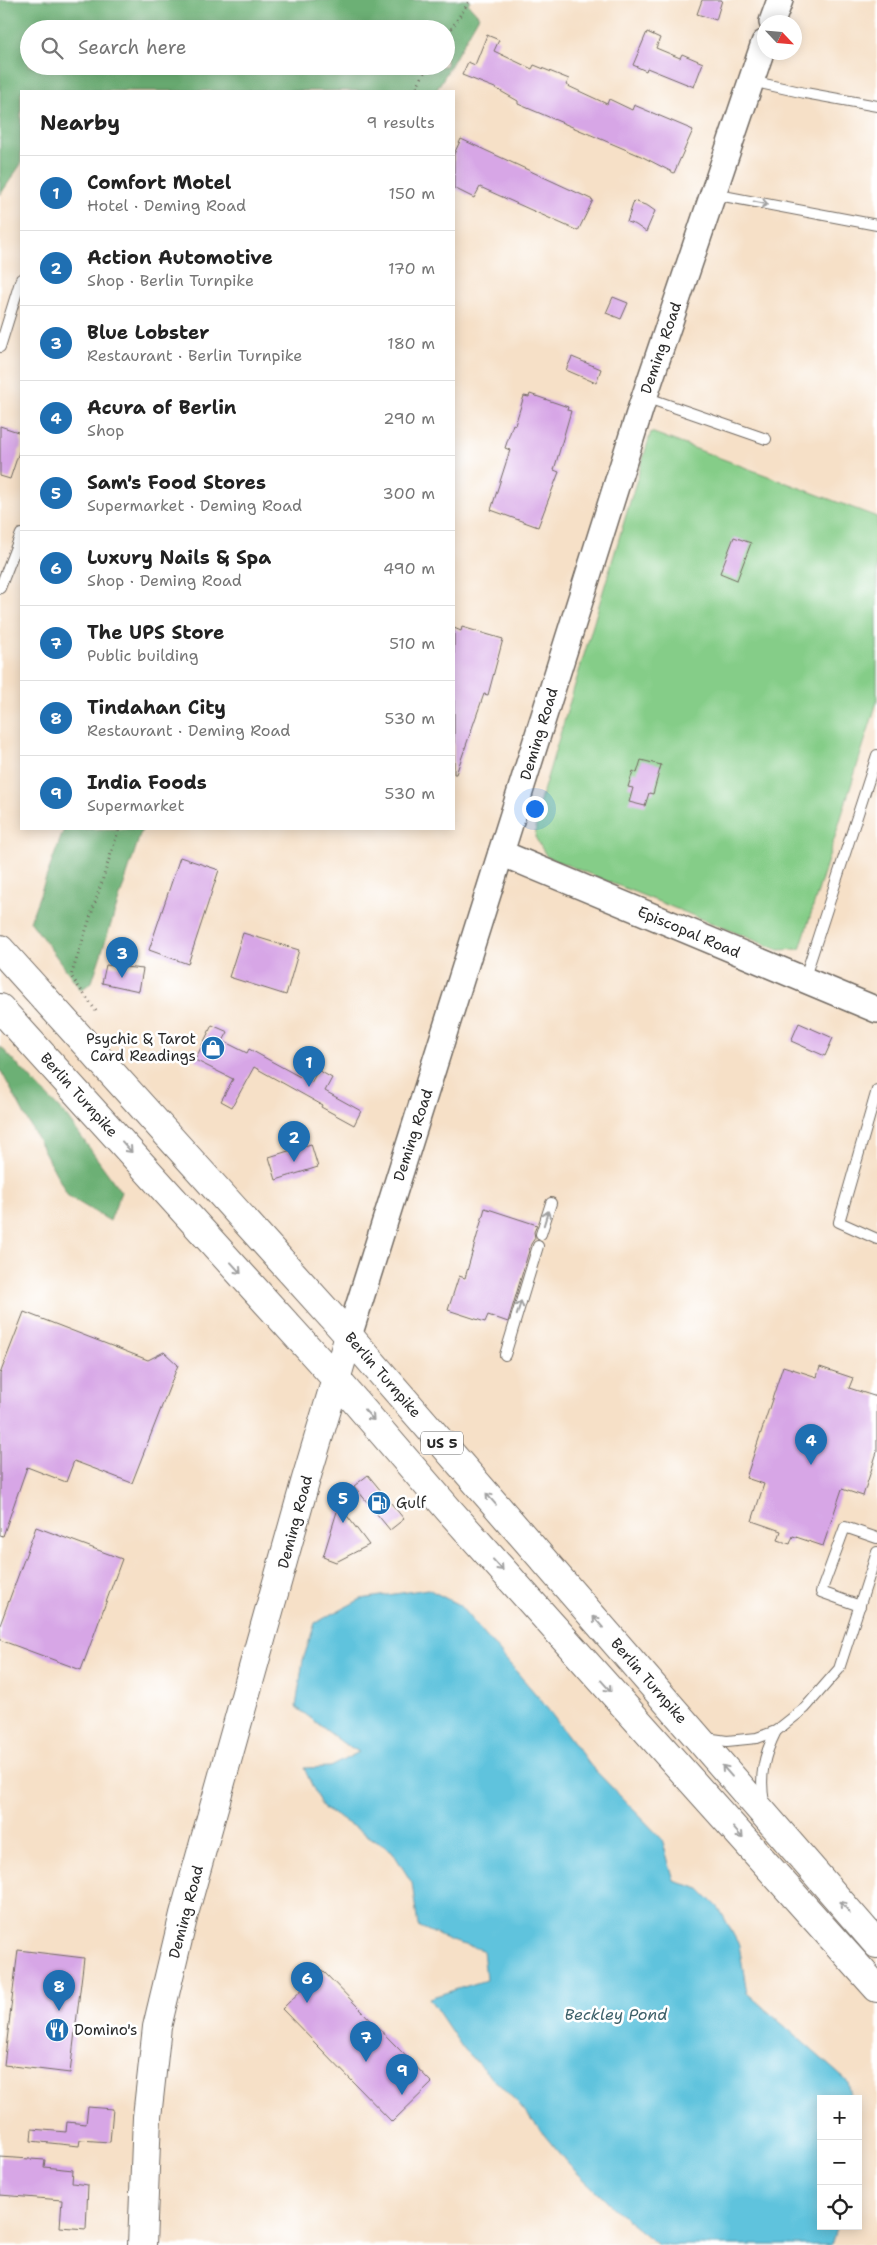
<!DOCTYPE html>
<html lang="en">
<head>
<meta charset="utf-8">
<style>
	body { margin:0; font-family:"Shantell Sans",sans-serif; background:#f6f6f6; color:#222 }
	.controls { position:absolute; right:15px; bottom:15px; display:grid; overflow:hidden; border-radius:0px; box-shadow:0 2px 12px #0003 }
	.controls button { width:45px; height:45px; display:grid; place-items:center; padding:0; border:0; border-bottom:1px solid #e0e0e0; background:#fff; color:#222; font:25px sans-serif }
	.compass { position:absolute; left:757px; top:15px; width:45px; height:45px; border-radius:50%; background:#fff; box-shadow:0 2px 12px #0003; rotate:116deg }
	.you { position:absolute; left:534px; top:808px; width:18px; height:18px; margin:-12px; border:4px solid #fff; border-radius:50%; background:#1a73e8; box-shadow:0 0 0 8px #1a73e833 }
	.badge { display:grid; place-items:center; width:32px; height:32px; border-radius:50%; background:#1f6fb2; color:#fff; font-size:16px; font-weight:700 }
	.pin { position:absolute; translate:-50% -41px; filter:drop-shadow(0 1px 2px #0008) }
	.pin::after { content:''; position:absolute; top:26px; width:18px; height:15px; background:inherit; clip-path:polygon(0 0,100% 0,50% 100%) }
	.list { margin:0; padding:0; list-style:none }
	h2 { display:flex; justify-content:space-between; align-items:center; height:65px; margin:0; padding:0 20px; font-size:21px }
	h2 small { font-size:16px; font-weight:400; color:#767676 }
	.list li { display:grid; grid-template-columns:32px 1fr auto; gap:15px; align-items:center; box-sizing:border-box; height:75px; padding:0 20px; border-top:1px solid #e0e0e0 }
	.list b { display:block; font-size:19px; white-space:nowrap }
	.list p { margin:0; font-size:16px; white-space:nowrap; color:#767676 }
	.list em { font-size:16px; font-style:normal; color:#767676 }
	.icon { flex:none; width:28px; height:28px; fill:none; stroke:currentColor; stroke-width:2; stroke-linecap:round; stroke-linejoin:round }
	.map { position:relative; flex:none; width:877px; height:2245px; overflow:hidden }
	.search { position:absolute; background:#fff; box-shadow:0 2px 12px #0003; left:20px; top:20px; width:435px; height:55px; display:flex; align-items:center; gap:12px; box-sizing:border-box; padding:0 18px; border-radius:28px; color:#767676; font-size:19px }
	.panel { position:absolute; background:#fff; box-shadow:0 2px 12px #0003; left:20px; top:90px; width:435px; height:740px; border-radius:0px }
	.map>svg:first-child { display:block }
	.green { fill:#85cd88; stroke:#587c5a }
	.forest { fill:#6cb074; stroke:#4c6e50; fill-rule:evenodd }
	.water { fill:#5fc3dd; stroke:#457784 }
	.building { fill:#d7a6e6 }
	.lines { fill:none; stroke-linecap:round; stroke-linejoin:round }
	.service-casing { stroke:#726a62; stroke-width:12 }
	.tertiary-casing { stroke:#726a62; stroke-width:28 }
	.secondary-casing { stroke:#726a62; stroke-width:30 }
	.trunk-casing { stroke:#726a62; stroke-width:30 }
	.path { stroke:#726a62; stroke-width:3; stroke-dasharray:1 4; stroke-linecap:butt }
	.service { stroke:#fff; stroke-width:10 }
	.tertiary { stroke:#fff; stroke-width:25 }
	.secondary { stroke:#fff; stroke-width:28 }
	.trunk { stroke:#fff; stroke-width:28 }
	.oneway { stroke:#a0a0a0 }
	.labels { text-anchor:middle; stroke-width:5; stroke-linejoin:round; paint-order:stroke }
	.shield { fill:#fff; stroke:#6b6b6b; stroke-width:1 }
	.shield-label { font-size:14px; font-weight:bold; fill:#2b2b2b }
	.street-label { font-size:15px; fill:#2b2b2b; stroke:#fff }
	.poi-label { font-size:15px; fill:#2b2b2b; stroke:#fff; text-anchor:start }
	.water-label { font-size:16px; font-style:italic; fill:#3d6069; stroke:#fff }
</style>
</head>
<body>
<div class="map">
<svg width="877" height="2245" viewBox="0 0 877 2245">
	<rect width="100%" height="100%" fill="#fff"/>
	<filter id="ink" filterUnits="userSpaceOnUse"><feTurbulence type="fractalNoise" baseFrequency=".02" numOctaves="2"/><feDisplacementMap in="SourceGraphic" scale="10" xChannelSelector="R" yChannelSelector="G"/><feConvolveMatrix kernelMatrix="1 2 1 2 8 2 1 2 1" color-interpolation-filters="sRGB"/></filter>
	<filter id="wash" filterUnits="userSpaceOnUse"><feTurbulence type="fractalNoise" baseFrequency=".0096" numOctaves="4" result="noise"/><feDisplacementMap in="SourceGraphic" scale="20" xChannelSelector="R" yChannelSelector="G"/><feGaussianBlur stdDeviation="1.12" result="paint"/><feColorMatrix in="noise" values="0 0 0 0 0 0 0 0 0 0 0 0 0 0 0 0 0 1.4 0 .05"/><feComposite in="paint" operator="in"/></filter>
	<g filter="url(#wash)">
		<rect width="100%" height="100%" fill="#f6e0c7"/>
		<polygon class="green" points="651,432 877,517 877,702 800,949 779,950 547,857 535,837 538,808"/>
		<g class="forest">
			<path d="M0 0H470L468 4 479 16 436 91H21V164L0 195ZM29 29H446V66H29Z"/>
			<polygon points="64,829 142,829 92,982 81,990 30,921"/>
			<polygon points="0,1046 67,1117 121,1192 110,1221 68,1196 0,1069"/>
		</g>
		<polygon class="water" points="428,1589 459,1605 540,1699 591,1766 662,1839 674,1881 700,1889 719,1908 739,1945 747,1993 848,2082 852,2099 821,2099 821,2226 837,2226 831,2245 658,2245 623,2217 568,2164 519,2104 464,2050 429,1998 486,1980 483,1950 451,1941 418,1926 412,1883 392,1851 322,1807 304,1768 330,1767 359,1752 343,1743 296,1707 303,1660 315,1623 361,1599"/>
		<g id="blocks">
			<g class="building">
				<polygon points="702,0 722,0 716,20 697,14"/>
				<polygon points="647,32 660,38 656,48 680,58 682,54 703,63 694,87 647,68 646,71 633,65"/>
				<polygon points="487,35 499,40 494,51 532,69 534,65 569,79 566,85 607,104 609,99 632,110 634,105 693,130 674,173 641,156 518,104 518,101 495,88 462,75 468,62 475,65"/>
				<polygon points="461,139 593,200 578,231 480,187 474,198 454,188 454,154"/>
				<polygon points="634,201 648,206 655,211 646,232 636,225 627,222"/>
				<polygon points="613,297 628,303 621,319 606,313"/>
				<polygon points="572,357 601,369 596,383 566,370"/>
				<polygon points="530,394 568,407 567,410 571,411 554,470 559,472 538,527 491,510 510,450 505,448 513,424 515,425 524,396 529,397"/>
				<polygon points="0,426 21,433 21,446 10,479 0,476"/>
				<polygon points="734,537 751,543 737,580 720,573"/>
				<polygon points="462,627 503,639 488,695 484,694 456,774 454,774 454,628 461,631"/>
				<polygon points="641,760 661,765 653,794 649,793 645,806 629,802 633,788 628,787 633,771 637,773"/>
				<polygon points="180,857 219,870 188,964 149,950"/>
				<polygon points="243,933 299,950 286,995 229,977"/>
				<polygon points="106,965 143,969 139,991 102,983"/>
				<polygon points="799,1023 833,1038 825,1056 791,1041"/>
				<polygon points="212,1025 228,1032 223,1041 247,1053 249,1049 311,1083 318,1070 332,1078 325,1091 361,1111 354,1125 321,1107 322,1105 254,1067 232,1107 221,1101 233,1079 195,1060"/>
				<polygon points="311,1144 318,1167 276,1180 269,1157"/>
				<polygon points="485,1208 537,1225 534,1232 535,1238 531,1244 508,1322 488,1315 485,1322 448,1310 459,1276 465,1278"/>
				<polygon points="24,1312 148,1360 164,1352 178,1365 132,1483 74,1461 66,1482 27,1467 3,1536 0,1535 0,1374"/>
				<polygon points="783,1366 817,1377 820,1367 853,1378 849,1388 877,1397 877,1452 863,1496 842,1489 823,1546 793,1536 790,1544 778,1540 781,1531 752,1521 764,1484 746,1478"/>
				<polygon points="368,1475 404,1519 390,1530 354,1486"/>
				<polygon points="339,1505 369,1545 336,1562 323,1557"/>
				<polygon points="36,1527 122,1559 81,1670 0,1640 0,1625"/>
				<polygon points="18,1950 84,1958 70,2073 4,2065"/>
				<polygon points="322,1970 432,2083 392,2122 282,2009"/>
				<polygon points="88,2107 113,2109 110,2142 80,2140 79,2146 31,2141 32,2129 66,2132 67,2122 86,2124"/>
				<polygon points="0,2157 45,2160 44,2167 73,2170 72,2183 88,2185 86,2229 60,2227 62,2200 0,2195"/>
			</g>
		</g>
	</g>
	<g filter="url(#ink)">
		<use href="#blocks" fill-opacity="0" stroke="#726a62" stroke-width="1"/>
		<g class="lines">
			<g class="service-casing">
				<g id="service">
					<polyline points="751,81 805,93 877,106"/>
					<polyline points="713,194 877,225"/>
					<polyline points="0,347 21,279"/>
					<polyline points="645,397 766,439"/>
					<polyline points="0,588 21,534"/>
					<polyline points="804,980 877,755"/>
					<polyline points="877,1090 839,1222 877,1239"/>
					<polyline points="541,1234 551,1203"/>
					<polyline points="505,1355 538,1246"/>
					<polyline points="860,1606 821,1592 845,1527 877,1538"/>
					<polyline points="706,1738 727,1741 757,1738 776,1731 805,1708 839,1669 877,1552"/>
					<path d="M764 1802C759 1776 764 1755 776 1731"/>
				</g>
			</g>
			<g class="tertiary-casing">
				<g id="tertiary">
					<polyline points="772,22 780,0"/>
					<polyline points="501,853 877,1010"/>
					<polyline points="349,1336 641,407 764,43"/>
				</g>
			</g>
			<g class="secondary-casing">
				<polyline id="secondary" points="142,2245 147,2117 157,2027 184,1914 306,1479 349,1336"/>
			</g>
			<g class="trunk-casing">
				<g id="trunk">
					<polyline points="0,949 349,1336 877,1944"/>
					<polyline points="0,1008 336,1379 448,1509 877,1988"/>
				</g>
			</g>
			<g class="path">
				<polyline points="446,37 470,0"/>
				<polyline points="414,91 428,66"/>
				<polyline points="96,1011 71,976 119,829"/>
			</g>
			<use href="#service" class="service"/>
			<use href="#tertiary" class="tertiary"/>
			<use href="#secondary" class="secondary"/>
			<use href="#trunk" class="trunk"/>
		</g>
		<defs><path id="oneway-shaft" d="M-6 0H5M1.5-3L5.5 0L1.5 3" fill="none" stroke-width="1.6" stroke-linecap="round" stroke-linejoin="round" transform="scale(1.25)"/></defs>
		<g class="oneway">
			<use href="#oneway-shaft" transform="translate(761 203) rotate(11)"/>
			<use href="#oneway-shaft" transform="translate(127 1147) rotate(48)"/>
			<use href="#oneway-shaft" transform="translate(546 1218) rotate(-73)"/>
			<use href="#oneway-shaft" transform="translate(236 1268) rotate(48)"/>
			<use href="#oneway-shaft" transform="translate(519 1308) rotate(-73)"/>
			<use href="#oneway-shaft" transform="translate(369 1415) rotate(48)"/>
			<use href="#oneway-shaft" transform="translate(491 1499) rotate(-131)"/>
			<use href="#oneway-shaft" transform="translate(498 1565) rotate(48)"/>
			<use href="#oneway-shaft" transform="translate(598 1622) rotate(-131)"/>
			<use href="#oneway-shaft" transform="translate(606 1686) rotate(48)"/>
			<use href="#oneway-shaft" transform="translate(727 1771) rotate(-131)"/>
			<use href="#oneway-shaft" transform="translate(738 1833) rotate(48)"/>
			<use href="#oneway-shaft" transform="translate(845 1907) rotate(-131)"/>
		</g>
	</g>
	<defs>
		<g id="shop-disc" transform="scale(1.25)"><circle r="9.5" fill="#1f6fb2" stroke="#fff"/><path d="M-5-2.5h2.3a2.7 3.5 0 0 1 5.4 0H5L5.5 6h-11ZM-1.5-2.5h3a1.5 2.3 0 0 0-3 0Z" fill="#fff"/></g>
		<g id="fuel-disc" transform="scale(1.25)"><circle r="9.5" fill="#1f6fb2" stroke="#fff"/><path d="M-5.5-6h7V0h2V4h1.3V-2.5L3-4.5l.8-.8L6-3V5H2.5V1h-1V6h-7ZM-4.2-4.7v3.2H.2V-4.7Z" fill="#fff"/></g>
		<g id="restaurant-disc" transform="scale(1.25)"><circle r="9.5" fill="#1f6fb2" stroke="#fff"/><path d="M-5-6h1v4h1v-4h1v4h1v-4h1v5L-1.5 .5V6h-2V.5L-5-1ZM5-6V6H3V1.5H1.5Q1.5-4 5-6Z" fill="#fff"/></g>
	</defs>
	<g fill-rule="evenodd">
		<use href="#shop-disc" x="213" y="1048"/>
		<use href="#fuel-disc" x="379" y="1503"/>
		<use href="#restaurant-disc" x="57" y="2030"/>
	</g>
	<g class="labels">
		<rect class="shield" x="421" y="1431.5" width="42" height="23" rx="4"/>
		<g class="shield-label">
			<text x="442" y="1448">US 5</text>
		</g>
		<g class="street-label">
			<text transform="translate(661 348) rotate(-71)" y="5">Deming Road</text>
			<text transform="translate(539 734) rotate(-73)" y="5">Deming Road</text>
			<text transform="translate(689 932) rotate(23)" y="5">Episcopal Road</text>
			<text transform="translate(79 1095) rotate(48)" y="5">Berlin Turnpike</text>
			<text transform="translate(413 1135) rotate(-72)" y="5">Deming Road</text>
			<text transform="translate(383 1375) rotate(49)" y="5">Berlin Turnpike</text>
			<text transform="translate(295 1522) rotate(-75)" y="5">Deming Road</text>
			<text transform="translate(649 1681) rotate(49)" y="5">Berlin Turnpike</text>
			<text transform="translate(186 1912) rotate(-75)" y="5">Deming Road</text>
		</g>
		<g class="poi-label">
			<text x="196" y="1044" text-anchor="end">Psychic &amp; Tarot<tspan x="196" dy="17">Card Readings</tspan></text>
			<text x="396" y="1508">Gulf</text>
			<text x="74" y="2035">Domino's</text>
		</g>
		<g class="water-label">
			<text x="616" y="2020">Beckley Pond</text>
		</g>
	</g>
</svg>
<div class="controls">
<button>+</button>
<button>−</button>
<button><svg class="icon" aria-label="locate" viewBox="0 0 24 24"><circle cx="12" cy="12" r="6"/><path d="M12 2v4M12 18v4M2 12h4M18 12h4"/></svg></button>
</div>
<svg class="compass" viewBox="-18 -18 36 36"><path d="M0-13l5 13h-10z" fill="#e53935"/><path d="M0 13l5-13h-10z" fill="#767676"/></svg>
<div class="you"></div>
<div class="pin badge" style="left:309px;top:1087px">1</div>
<div class="pin badge" style="left:294px;top:1162px">2</div>
<div class="pin badge" style="left:122px;top:978px">3</div>
<div class="pin badge" style="left:811px;top:1465px">4</div>
<div class="pin badge" style="left:343px;top:1523px">5</div>
<div class="pin badge" style="left:307px;top:2003px">6</div>
<div class="pin badge" style="left:366px;top:2062px">7</div>
<div class="pin badge" style="left:59px;top:2011px">8</div>
<div class="pin badge" style="left:402px;top:2095px">9</div>
<div class="search"><svg class="icon" aria-label="search" viewBox="0 0 24 24"><circle cx="10" cy="10" r="6"/><path d="M15 15l6 6"/></svg>Search here</div>
<section class="panel">
<h2>Nearby<small>9 results</small></h2>
<ul class="list">
<li><span class="badge">1</span><div><b>Comfort Motel</b><p>Hotel · Deming Road</p></div><em>150 m</em></li>
<li><span class="badge">2</span><div><b>Action Automotive</b><p>Shop · Berlin Turnpike</p></div><em>170 m</em></li>
<li><span class="badge">3</span><div><b>Blue Lobster</b><p>Restaurant · Berlin Turnpike</p></div><em>180 m</em></li>
<li><span class="badge">4</span><div><b>Acura of Berlin</b><p>Shop</p></div><em>290 m</em></li>
<li><span class="badge">5</span><div><b>Sam's Food Stores</b><p>Supermarket · Deming Road</p></div><em>300 m</em></li>
<li><span class="badge">6</span><div><b>Luxury Nails &amp; Spa</b><p>Shop · Deming Road</p></div><em>490 m</em></li>
<li><span class="badge">7</span><div><b>The UPS Store</b><p>Public building</p></div><em>510 m</em></li>
<li><span class="badge">8</span><div><b>Tindahan City</b><p>Restaurant · Deming Road</p></div><em>530 m</em></li>
<li><span class="badge">9</span><div><b>India Foods</b><p>Supermarket</p></div><em>530 m</em></li>
</ul>
</section>
</div>
</body>
</html>
